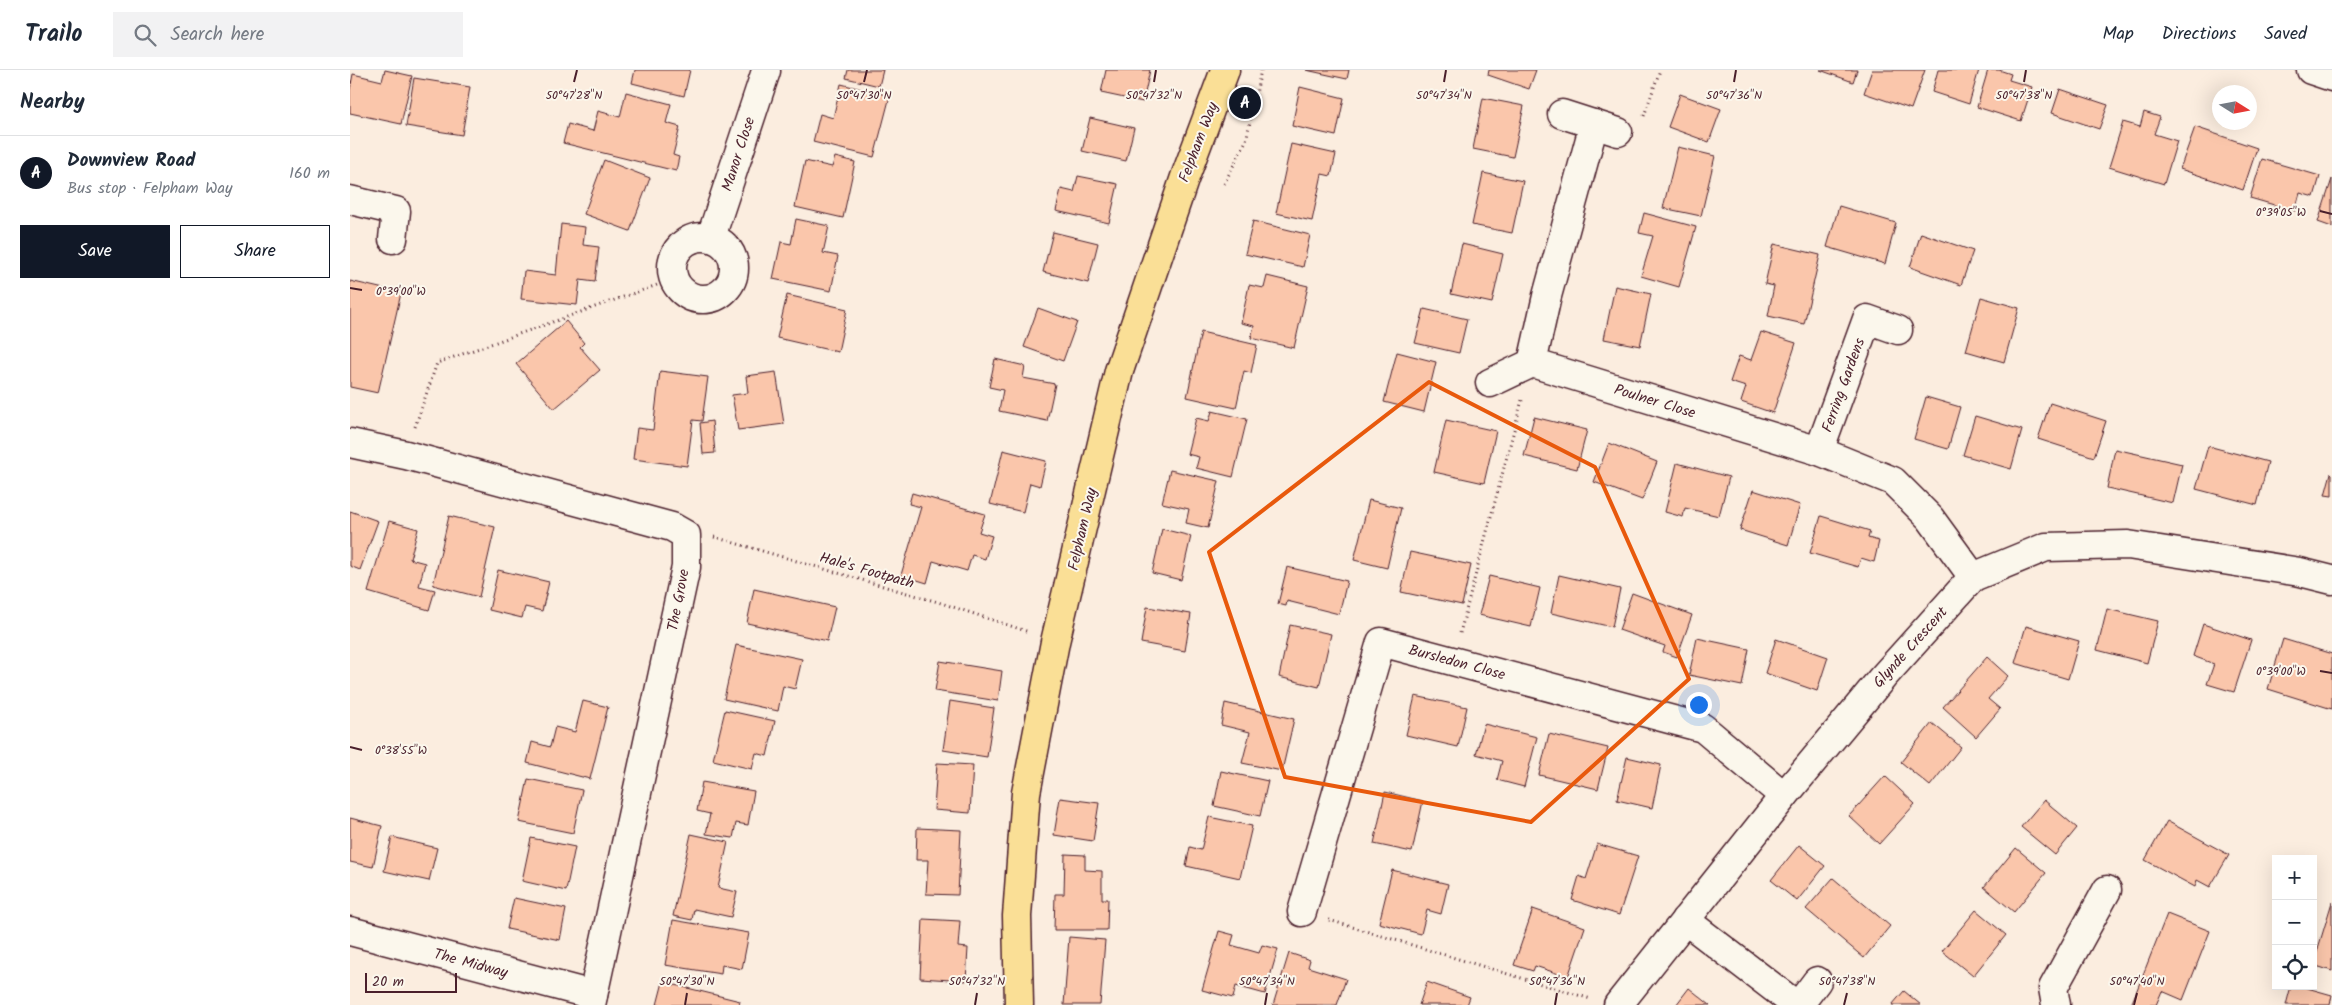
<!DOCTYPE html>
<html lang="en">
<head>
<meta charset="utf-8">
<style>
	body { margin:0; font-family:Kalam,sans-serif; background:#f2f2f3; color:#1f2937 }
	.controls { position:absolute; right:15px; bottom:15px; display:grid; overflow:hidden; border-radius:0px; box-shadow:0 5px 20px #0002 }
	.controls button { width:45px; height:45px; display:grid; place-items:center; padding:0; border:0; border-bottom:1px solid #e0e1e3; background:#fff; color:#1f2937; font:25px sans-serif }
	.compass { position:absolute; left:1862px; top:15px; width:45px; height:45px; border-radius:50%; background:#fff; box-shadow:0 5px 20px #0002; rotate:101deg }
	.scale { position:absolute; left:15px; bottom:12px; width:92px; box-sizing:border-box; padding-left:5px; border:2px solid #4a1f2b; border-top:0; font-size:14px; line-height:18px; white-space:nowrap; color:#4a1f2b; -webkit-text-stroke:4px #fbf7ec; paint-order:stroke }
	.you { position:absolute; left:1348px; top:634px; width:18px; height:18px; margin:-12px; border:4px solid #fff; border-radius:50%; background:#1a73e8; box-shadow:0 0 0 8px #1a73e833 }
	.badge { display:grid; place-items:center; width:32px; height:32px; border-radius:50%; background:#111827; color:#fff; font-size:16px; font-weight:700 }
	.pin { position:absolute; translate:-50% -50%; border:2px solid #fff; box-shadow:0 1px 5px #0006 }
	.list { margin:0; padding:0; list-style:none }
	h2 { display:flex; justify-content:space-between; align-items:center; height:65px; margin:0; padding:0 20px; font-size:21px }
	h2 small { font-size:16px; font-weight:400; color:#747a83 }
	.list li { display:grid; grid-template-columns:32px 1fr auto; gap:15px; align-items:center; box-sizing:border-box; height:75px; padding:0 20px; border-top:1px solid #e0e1e3 }
	.list b { display:block; font-size:19px; white-space:nowrap }
	.list p { margin:0; font-size:16px; white-space:nowrap; color:#747a83 }
	.list em { font-size:16px; font-style:normal; color:#747a83 }
	.actions { display:flex; gap:10px; padding:15px 20px }
	.actions a { flex:1; padding:11px 0; border:1px solid #111827; border-radius:0px; text-align:center; font-size:18px; color:#111827 }
	.actions .main { background:#111827; color:#fff }
	.icon { flex:none; width:28px; height:28px; fill:none; stroke:currentColor; stroke-width:2; stroke-linecap:round; stroke-linejoin:round }
	.map { position:relative; flex:none; width:1982px; height:935px; overflow:hidden }
	header { display:flex; align-items:center; gap:30px; box-sizing:border-box; height:70px; padding:0 25px; background:#fff; border-bottom:1px solid #e0e1e3 }
	header strong { font-size:24px }
	nav { display:flex; gap:28px; margin-inline-start:auto; font-size:18px }
	.search { width:350px; height:45px; background:#f2f2f3; display:flex; align-items:center; gap:12px; box-sizing:border-box; padding:0 18px; border-radius:0px; color:#747a83; font-size:19px }
	main { display:flex }
	aside { flex:1; background:#fff }
	.map>svg:first-child { display:block }
	.building { fill:#fac6ab; stroke:#4a1f2b }
	.lines { fill:none; stroke-linecap:round; stroke-linejoin:round }
	.minor-casing { stroke:#4a1f2b; stroke-width:31 }
	.major-casing { stroke:#4a1f2b; stroke-width:31 }
	.path { stroke:#4a1f2b; stroke-width:3; stroke-dasharray:1 4; stroke-linecap:butt }
	.minor { stroke:#fbf7ec; stroke-width:28 }
	.major { stroke:#fadf96; stroke-width:28 }
	.marked { fill:none; stroke:#e8590c; stroke-width:4; stroke-linejoin:round }
	.ticks { fill:none; stroke:#4a1f2b; stroke-width:2 }
	.labels { text-anchor:middle; stroke-width:4; stroke-linejoin:round; paint-order:stroke }
	.street-label { font-size:15px; fill:#4a1f2b; stroke:#fbf7ec }
	.ticks-label { font-size:12px; text-anchor:middle; fill:#4a1f2b; stroke:#fbf7ec; stroke-width:4; stroke-linejoin:round; paint-order:stroke }
</style>
</head>
<body>
<header>
<strong>Trailo</strong>
<div class="search"><svg class="icon" aria-label="search" viewBox="0 0 24 24"><circle cx="10" cy="10" r="6"/><path d="M15 15l6 6"/></svg>Search here</div>
<nav><a>Map</a><a>Directions</a><a>Saved</a></nav>
</header>
<main>
<aside>
<h2>Nearby<small></small></h2>
<ul class="list">
<li><span class="badge">A</span><div><b>Downview Road</b><p>Bus stop · Felpham Way</p></div><em>160 m</em></li>
</ul>
<div class="actions"><a class="main">Save</a><a>Share</a></div>
</aside>
<div class="map">
<svg width="1982" height="935" viewBox="0 0 1982 935">
	<rect width="100%" height="100%" fill="#fbeddf"/>
	<filter id="ink" filterUnits="userSpaceOnUse"><feTurbulence type="fractalNoise" baseFrequency=".02" numOctaves="2"/><feDisplacementMap in="SourceGraphic" scale="10" xChannelSelector="R" yChannelSelector="G"/><feConvolveMatrix kernelMatrix="1 2 1 2 8 2 1 2 1" color-interpolation-filters="sRGB"/></filter>
	<g filter="url(#ink)">
		<g class="building">
			<polygon points="35,0 62,6 51,54 0,43 0,20 3,4 32,11"/>
			<polygon points="285,0 340,0 334,26 282,13"/>
			<polygon points="498,0 533,0 529,16 496,8"/>
			<polygon points="756,0 800,0 793,32 751,23"/>
			<polygon points="956,0 999,0 997,9"/>
			<polygon points="1139,0 1186,0 1179,19 1138,5"/>
			<polygon points="1470,0 1507,0 1503,12"/>
			<polygon points="1522,0 1575,0 1561,39 1514,23"/>
			<polygon points="1588,0 1629,0 1619,34 1582,22"/>
			<polygon points="1638,0 1649,0 1661,4 1659,10 1682,17 1671,51 1627,37"/>
			<polygon points="64,8 120,17 112,65 56,56"/>
			<polygon points="491,14 540,26 524,87 463,72 470,44 483,48"/>
			<polygon points="950,17 994,28 986,66 942,56"/>
			<polygon points="1710,19 1758,35 1749,59 1702,43"/>
			<polygon points="276,22 321,34 316,53 330,57 323,85 329,87 326,101 213,73 218,54 243,61 248,41 270,47"/>
			<polygon points="1330,24 1371,39 1359,72 1318,57"/>
			<polygon points="1133,28 1174,36 1163,87 1123,79"/>
			<polygon points="1794,42 1810,47 1804,64 1827,71 1814,114 1759,97 1773,52 1790,57"/>
			<polygon points="740,48 784,58 776,91 732,81"/>
			<polygon points="1845,57 1907,78 1893,120 1830,99"/>
			<polygon points="941,74 986,84 981,106 972,104 962,151 926,143"/>
			<polygon points="1328,77 1365,86 1351,146 1313,138"/>
			<polygon points="485,87 505,92 493,148 445,137 455,91 482,97"/>
			<polygon points="1912,89 1970,106 1964,127 1950,123 1945,141 1900,128"/>
			<polygon points="254,90 300,108 280,161 234,144"/>
			<polygon points="1133,103 1173,111 1162,163 1122,155"/>
			<polygon points="728,106 768,114 759,153 706,141 711,119 724,122"/>
			<polygon points="1982,109 1982,157 1968,152"/>
			<polygon points="1489,136 1546,153 1535,194 1477,177"/>
			<polygon points="1294,143 1346,157 1329,217 1291,206 1303,166 1289,163"/>
			<polygon points="446,149 479,156 473,183 488,186 481,221 423,209 431,172 441,174"/>
			<polygon points="903,151 960,165 953,197 895,184"/>
			<polygon points="211,154 235,157 233,175 249,177 245,212 230,210 227,235 171,229 174,201 206,205"/>
			<polygon points="703,162 748,173 738,213 693,202"/>
			<polygon points="1571,163 1623,181 1611,215 1560,197"/>
			<polygon points="1112,174 1153,184 1142,233 1101,224"/>
			<polygon points="1424,174 1470,185 1454,254 1418,246 1424,216 1415,214"/>
			<polygon points="917,206 958,216 944,278 901,268 904,256 891,253 899,215 914,218"/>
			<polygon points="0,211 51,223 28,323 0,317"/>
			<polygon points="1265,216 1301,224 1290,276 1254,269"/>
			<polygon points="437,225 497,239 488,282 427,268"/>
			<polygon points="1631,227 1669,238 1654,292 1616,281"/>
			<polygon points="688,238 727,252 713,291 674,277"/>
			<polygon points="1074,239 1117,249 1109,283 1065,273"/>
			<polygon points="216,251 234,273 230,277 250,300 204,339 166,294"/>
			<polygon points="851,262 907,275 901,303 894,301 886,338 837,327"/>
			<polygon points="1411,262 1446,273 1423,343 1391,332 1396,317 1380,312 1389,286 1401,290"/>
			<polygon points="1047,282 1086,292 1074,342 1034,332"/>
			<polygon points="645,289 675,296 673,308 705,314 697,351 649,341 653,320 639,317"/>
			<polygon points="310,301 358,307 352,351 343,350 337,396 283,389 287,358 303,360"/>
			<polygon points="426,302 434,354 388,360 382,325 398,323 396,306"/>
			<polygon points="1576,327 1610,337 1598,379 1564,369"/>
			<polygon points="1700,333 1756,351 1744,387 1688,369"/>
			<polygon points="862,341 897,349 883,407 846,398 849,387 837,384 846,348 859,351"/>
			<polygon points="1625,346 1672,360 1661,399 1613,385"/>
			<polygon points="1184,347 1237,360 1227,399 1174,386"/>
			<polygon points="1096,350 1146,361 1134,413 1084,402"/>
			<polygon points="362,351 365,383 353,384 350,353"/>
			<polygon points="1259,373 1307,392 1292,430 1244,412"/>
			<polygon points="1858,376 1918,392 1907,435 1846,419"/>
			<polygon points="1765,379 1832,394 1823,433 1757,418"/>
			<polygon points="653,380 696,391 690,416 680,413 673,442 640,434"/>
			<polygon points="1327,393 1379,407 1369,446 1335,438 1333,447 1315,442"/>
			<polygon points="820,400 869,411 858,458 836,453 839,439 812,433"/>
			<polygon points="1981,403 1982,404 1982,426 1975,425"/>
			<polygon points="1403,420 1450,435 1438,475 1390,460"/>
			<polygon points="562,423 635,444 629,462 642,466 635,489 622,485 617,501 583,491 577,513 551,505 571,437 559,434"/>
			<polygon points="1019,430 1051,438 1037,498 1004,490"/>
			<polygon points="0,441 28,451 10,500 0,496"/>
			<polygon points="99,446 145,457 129,527 83,515"/>
			<polygon points="1471,446 1520,461 1518,468 1529,471 1524,492 1511,488 1508,497 1460,483"/>
			<polygon points="39,451 68,459 60,489 75,493 69,516 85,520 79,540 18,522"/>
			<polygon points="812,459 841,466 831,510 802,503"/>
			<polygon points="1060,482 1121,495 1112,535 1051,522"/>
			<polygon points="937,497 997,511 989,544 937,531 936,536 928,534"/>
			<polygon points="148,500 199,512 192,541 175,537 172,548 139,540"/>
			<polygon points="1209,505 1270,519 1262,557 1201,543"/>
			<polygon points="1139,506 1190,518 1181,557 1129,545"/>
			<polygon points="404,519 485,537 477,571 397,553"/>
			<polygon points="1282,523 1342,545 1327,587 1313,582 1315,576 1269,560"/>
			<polygon points="797,537 841,544 835,581 791,573"/>
			<polygon points="1757,539 1808,551 1797,593 1747,580"/>
			<polygon points="1853,554 1901,570 1884,622 1857,614 1864,594 1843,586"/>
			<polygon points="940,555 981,564 969,617 929,607"/>
			<polygon points="1676,556 1729,571 1718,609 1665,593"/>
			<polygon points="1347,568 1399,579 1392,616 1339,605"/>
			<polygon points="1426,569 1478,587 1467,621 1415,603"/>
			<polygon points="1933,569 1982,584 1982,639 1918,619"/>
			<polygon points="386,575 452,589 445,619 433,616 428,641 374,629"/>
			<polygon points="1637,587 1658,606 1638,629 1650,639 1626,667 1593,637"/>
			<polygon points="590,591 652,601 648,631 585,621"/>
			<polygon points="1065,626 1117,637 1108,677 1056,665"/>
			<polygon points="233,631 258,637 240,709 177,693 182,672 200,677 205,657 225,662"/>
			<polygon points="600,631 644,638 637,687 593,680"/>
			<polygon points="875,633 944,649 932,701 892,693 900,662 871,655"/>
			<polygon points="375,640 425,651 417,686 406,683 402,699 363,690"/>
			<polygon points="1582,653 1611,677 1580,716 1551,692"/>
			<polygon points="1134,654 1187,667 1174,717 1147,710 1152,691 1126,684"/>
			<polygon points="1199,664 1258,678 1248,719 1189,705"/>
			<polygon points="1277,687 1311,695 1302,738 1267,730"/>
			<polygon points="587,693 623,695 620,743 584,740"/>
			<polygon points="871,701 918,711 910,746 864,736"/>
			<polygon points="1535,706 1565,734 1529,774 1499,746"/>
			<polygon points="178,709 232,720 223,763 169,752"/>
			<polygon points="352,712 404,721 398,755 386,753 383,768 356,764 360,744 347,741"/>
			<polygon points="1035,722 1073,731 1062,782 1024,774"/>
			<polygon points="710,728 749,733 743,771 704,765"/>
			<polygon points="1694,730 1727,758 1705,785 1671,757"/>
			<polygon points="859,747 902,756 890,808 836,796 840,777 851,780"/>
			<polygon points="0,748 32,756 23,797 0,792"/>
			<polygon points="1817,751 1879,785 1860,817 1847,810 1845,817 1795,790"/>
			<polygon points="567,758 611,760 608,825 576,824 578,790 566,790"/>
			<polygon points="341,764 378,772 368,818 387,822 381,847 344,839 342,850 323,846"/>
			<polygon points="42,767 87,778 79,811 34,801"/>
			<polygon points="181,768 225,777 216,821 172,811"/>
			<polygon points="1247,774 1288,786 1269,845 1222,830 1229,806 1236,809"/>
			<polygon points="1449,775 1475,796 1447,831 1421,810"/>
			<polygon points="1666,778 1696,803 1664,842 1634,817"/>
			<polygon points="715,784 735,785 735,800 752,801 752,829 758,829 757,860 704,860 705,824 714,824"/>
			<polygon points="1042,800 1098,814 1091,844 1077,840 1071,864 1029,853"/>
			<polygon points="1483,808 1540,856 1514,888 1456,839"/>
			<polygon points="164,828 216,839 210,870 157,859"/>
			<polygon points="1982,832 1982,901 1963,895"/>
			<polygon points="1183,839 1235,857 1218,907 1185,896 1183,901 1164,895"/>
			<polygon points="1626,840 1656,865 1623,906 1592,881"/>
			<polygon points="1817,844 1860,861 1833,930 1812,921 1806,935 1781,935"/>
			<polygon points="573,849 610,851 608,877 618,878 616,911 570,908"/>
			<polygon points="323,850 399,863 392,899 372,895 371,904 315,895"/>
			<polygon points="869,861 884,865 881,875 909,883 912,875 928,879 915,924 886,916 883,928 852,920"/>
			<polygon points="719,867 755,870 750,935 714,935"/>
			<polygon points="939,883 960,890 958,897 996,909 987,935 923,935"/>
			<polygon points="313,912 390,931 389,935 307,935"/>
			<polygon points="1077,912 1120,927 1117,935 1069,935"/>
			<polygon points="1941,916 1950,916 1982,925 1980,935 1936,935"/>
			<polygon points="1339,918 1360,935 1326,935"/>
			<polygon points="1554,921 1571,935 1542,935"/>
		</g>
		<g class="lines">
			<g class="minor-casing">
				<g id="minor">
					<polyline points="1961,0 1982,7"/>
					<polyline points="1212,44 1268,62"/>
					<polyline points="1244,54 1197,226 1182,293 1469,381 1543,411 1580,448 1623,507"/>
					<polyline points="0,130 46,141 43,169"/>
					<circle cx="353" cy="198" r="31"/>
					<polyline points="361,167 416,1"/>
					<polyline points="1140,313 1182,293"/>
					<polyline points="0,373 56,385 322,457 336,465 336,497 241,935"/>
					<polyline points="1469,381 1517,249 1548,260"/>
					<polyline points="952,842 1031,572 1353,658 1434,726"/>
					<polyline points="1335,850 1446,935"/>
					<polyline points="0,861 243,925"/>
					<polyline points="1268,935 1434,726 1533,607 1623,507 1696,477 1778,475 1950,502 1982,510"/>
					<polyline points="1449,935 1467,911"/>
					<polyline points="1706,935 1703,918 1757,820"/>
				</g>
			</g>
			<g class="major-casing">
				<polyline id="major" points="669,935 667,846 676,723 705,572 769,301 835,107 875,0"/>
			</g>
			<g class="path">
				<polyline points="1294,46 1310,0"/>
				<polyline points="874,114 896,71 911,0"/>
				<polyline points="65,357 87,293 324,209"/>
				<polyline points="364,467 588,532 679,562"/>
				<polyline points="1110,563 1172,330"/>
				<polyline points="979,850 1241,929"/>
			</g>
			<use href="#minor" class="minor"/>
			<use href="#major" class="major"/>
		</g>
	</g>
	<path class="marked" d="M1079 312 1245 397 1339 609 1181 752 935 707 859 482Z"/>
	<path class="ticks" d="M224 12 227 0M514 12 517 0M804 12 806 0M1094 12 1096 0M1384 12 1386 0M1674 12 1676 0M1970 141 1982 144M0 218 12 220M1970 601 1982 603M0 677 12 680M335 935 337 923M625 935 627 923M915 935 917 923M1205 935 1207 923M1494 935 1497 923M1784 935 1787 923"/>
	<g class="labels">
		<g class="street-label">
			<text transform="translate(848 72) rotate(-69)" y="5">Felpham Way</text>
			<text transform="translate(388 84) rotate(-72)" y="5">Manor Close</text>
			<text transform="translate(1493 315) rotate(-70)" y="5">Ferring Gardens</text>
			<text transform="translate(1305 331) rotate(17)" y="5">Poulner Close</text>
			<text transform="translate(732 459) rotate(-77)" y="5">Felpham Way</text>
			<text transform="translate(517 500) rotate(16)" y="5">Hale's Footpath</text>
			<text transform="translate(328 530) rotate(-79)" y="5">The Grove</text>
			<text transform="translate(1560 577) rotate(-48)" y="5">Glynde Crescent</text>
			<text transform="translate(1107 592) rotate(15)" y="5">Bursledon Close</text>
			<text transform="translate(121 893) rotate(15)" y="5">The Midway</text>
		</g>
	</g>
	<g class="ticks-label">
		<text x="224" y="29">50°47'28"N</text>
		<text x="514" y="29">50°47'30"N</text>
		<text x="804" y="29">50°47'32"N</text>
		<text x="1094" y="29">50°47'34"N</text>
		<text x="1384" y="29">50°47'36"N</text>
		<text x="1674" y="29">50°47'38"N</text>
		<text x="1931" y="146">0°39'05"W</text>
		<text x="51" y="225">0°39'00"W</text>
		<text x="1931" y="605">0°39'00"W</text>
		<text x="51" y="684">0°38'55"W</text>
		<text x="337" y="915">50°47'30"N</text>
		<text x="627" y="915">50°47'32"N</text>
		<text x="917" y="915">50°47'34"N</text>
		<text x="1207" y="915">50°47'36"N</text>
		<text x="1497" y="915">50°47'38"N</text>
		<text x="1787" y="915">50°47'40"N</text>
	</g>
</svg>
<div class="controls">
<button>+</button>
<button>−</button>
<button><svg class="icon" aria-label="locate" viewBox="0 0 24 24"><circle cx="12" cy="12" r="6"/><path d="M12 2v4M12 18v4M2 12h4M18 12h4"/></svg></button>
</div>
<svg class="compass" viewBox="-18 -18 36 36"><path d="M0-13l5 13h-10z" fill="#e53935"/><path d="M0 13l5-13h-10z" fill="#747a83"/></svg>
<div class="scale">20 m</div>
<div class="you"></div>
<div class="pin badge" style="left:895px;top:33px">A</div>
</div>
</main>
</body>
</html>
